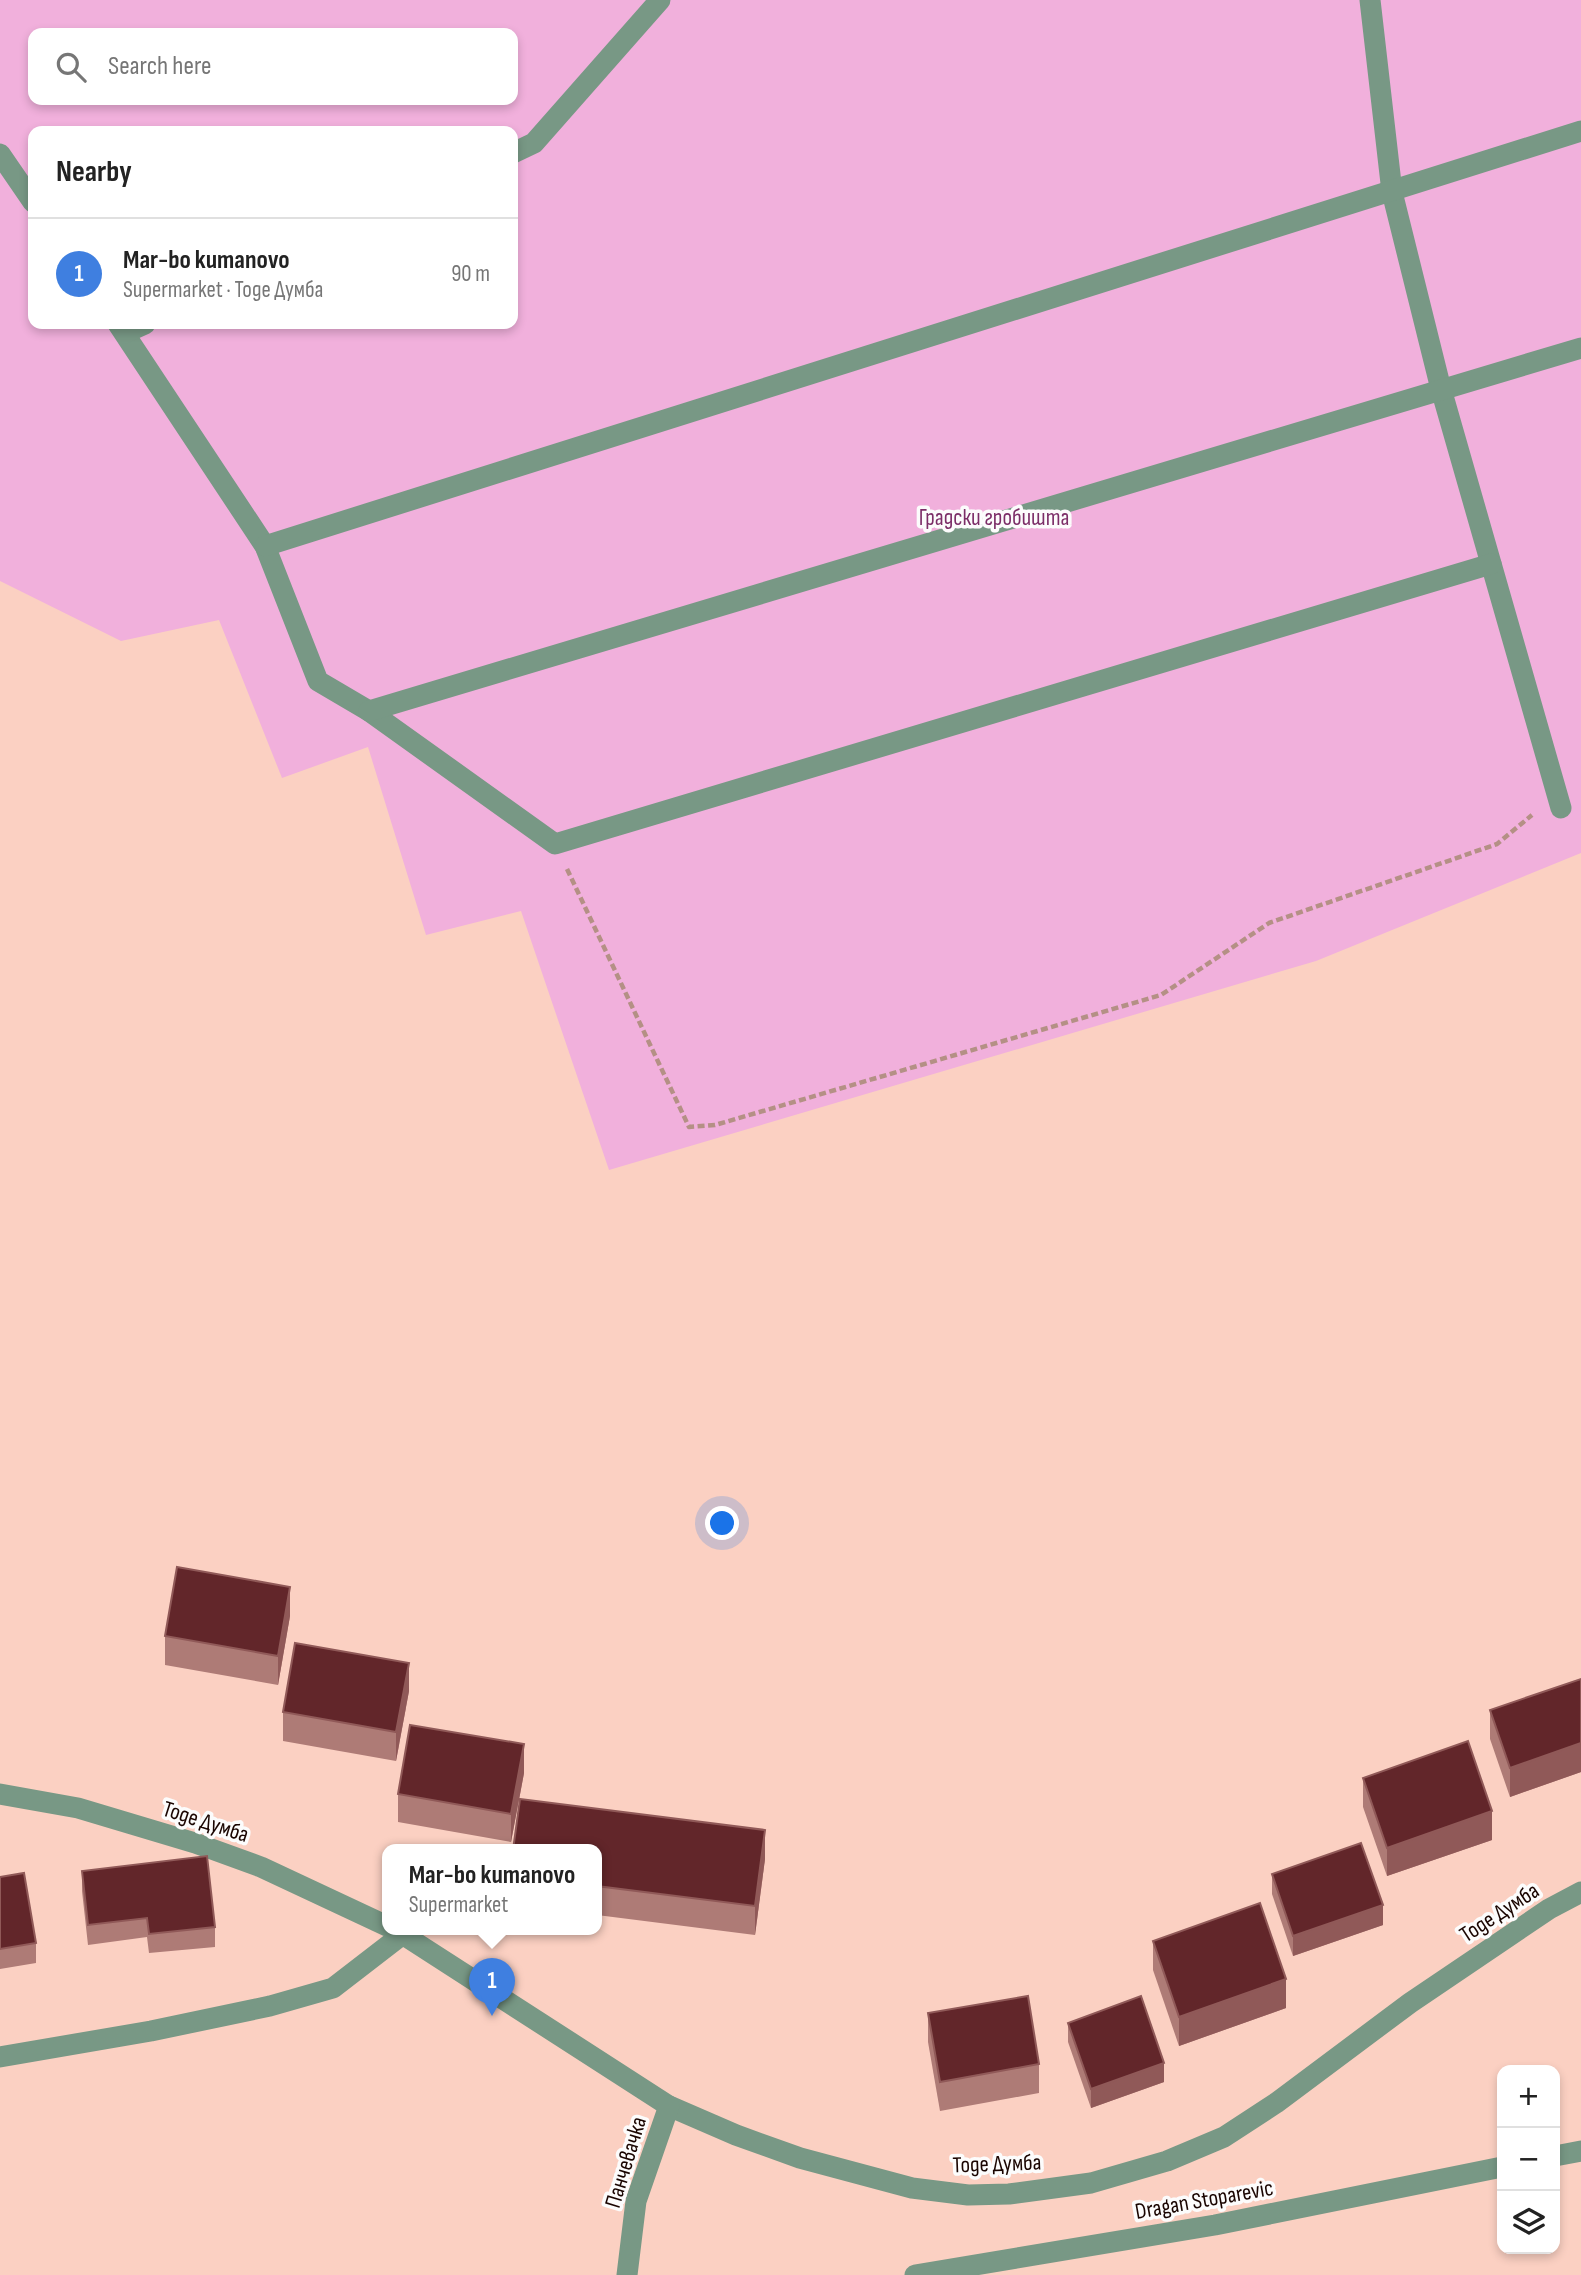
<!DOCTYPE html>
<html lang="en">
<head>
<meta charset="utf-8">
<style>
	body { margin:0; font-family:"Sofia Sans Condensed",sans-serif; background:#f6f6f6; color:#222 }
	.controls { position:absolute; right:21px; bottom:21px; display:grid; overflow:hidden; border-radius:14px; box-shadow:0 4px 10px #0003 }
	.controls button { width:63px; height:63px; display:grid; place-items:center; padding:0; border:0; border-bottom:2px solid #e0e0e0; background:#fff; color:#222; font:35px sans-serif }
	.you { position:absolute; left:723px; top:1524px; width:24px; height:24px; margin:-18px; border:5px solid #fff; border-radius:50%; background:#1a73e8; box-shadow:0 0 0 10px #1a73e833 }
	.badge { display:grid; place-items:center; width:46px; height:46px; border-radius:50%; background:#1a5f71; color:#fff; font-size:23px; font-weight:700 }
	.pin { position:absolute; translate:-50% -58px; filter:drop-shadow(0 2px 4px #0008) }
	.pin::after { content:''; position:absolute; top:37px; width:24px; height:21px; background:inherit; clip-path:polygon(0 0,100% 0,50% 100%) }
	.popup { position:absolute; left:382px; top:1844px; width:220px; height:91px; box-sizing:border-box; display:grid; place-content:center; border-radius:14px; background:#fff; filter:drop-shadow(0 2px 5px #0005); font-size:23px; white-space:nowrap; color:#767676 }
	.popup b { font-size:26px; color:#222 }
	.popup::after { content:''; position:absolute; left:50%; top:100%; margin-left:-14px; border:14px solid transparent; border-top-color:#fff }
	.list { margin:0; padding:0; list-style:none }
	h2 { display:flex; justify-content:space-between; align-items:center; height:91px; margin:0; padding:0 28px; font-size:30px }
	h2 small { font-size:23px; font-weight:400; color:#767676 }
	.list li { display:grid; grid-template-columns:46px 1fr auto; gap:21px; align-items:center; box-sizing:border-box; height:112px; padding:0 28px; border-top:2px solid #e0e0e0 }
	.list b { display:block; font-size:26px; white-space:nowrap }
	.list p { margin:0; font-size:23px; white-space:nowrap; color:#767676 }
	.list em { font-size:23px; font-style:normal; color:#767676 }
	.icon { flex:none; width:38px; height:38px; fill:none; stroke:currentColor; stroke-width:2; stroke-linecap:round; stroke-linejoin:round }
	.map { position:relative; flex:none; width:1581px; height:2275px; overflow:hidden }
	.search { position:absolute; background:#fff; box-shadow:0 4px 10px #0003; left:28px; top:28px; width:490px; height:77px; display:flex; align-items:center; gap:18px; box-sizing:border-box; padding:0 24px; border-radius:14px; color:#767676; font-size:26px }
	.panel { position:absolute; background:#fff; box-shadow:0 4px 10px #0003; left:28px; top:126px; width:490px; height:203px; border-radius:14px }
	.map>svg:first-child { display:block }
	.green { fill:#f1b0dc; fill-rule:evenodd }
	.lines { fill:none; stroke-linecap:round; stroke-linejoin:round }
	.path { stroke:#b49085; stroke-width:4.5; stroke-dasharray:7 3.5; stroke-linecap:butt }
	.minor { stroke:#789885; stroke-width:21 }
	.wall { fill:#ae7b76 }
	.shaded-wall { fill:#905958 }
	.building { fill:#62262a; stroke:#905958; stroke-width:2 }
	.labels { text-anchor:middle; stroke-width:7; stroke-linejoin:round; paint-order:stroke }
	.park-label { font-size:23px; fill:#7c2e68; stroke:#fcfcfc }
	.street-label { font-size:23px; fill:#1a0501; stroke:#fcfcfc }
</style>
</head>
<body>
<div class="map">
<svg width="1581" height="2275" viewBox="0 0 1581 2275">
	<rect width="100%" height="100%" fill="#fbd0c2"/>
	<path class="green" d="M0 0H1581V853L1316 961 609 1170 521 911 426 935 368 747 282 778 219 620 121 641 0 581ZM33 33H513V100H33ZM33 131H513V324H33Z"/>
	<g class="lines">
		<polyline class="path" points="567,869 689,1127 715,1125 1161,995 1269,923 1497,844 1532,815"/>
		<g class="minor">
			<polyline points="1370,0 1392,192 1441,389 1561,808"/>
			<polyline points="513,153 534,143 660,0"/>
			<polyline points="0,154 33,202"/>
			<polyline points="118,324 265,546 318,681 369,711 555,844 1491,564"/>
			<polyline points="125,333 145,324"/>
			<polyline points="265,546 1581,131"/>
			<polyline points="369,711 1581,348"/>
			<polyline points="0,1794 78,1808 195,1843 261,1867 387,1926"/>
			<polyline points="396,1930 669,2106 736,2135 800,2158 912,2188 968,2195 1009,2194 1091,2183 1167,2161 1224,2137 1276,2103 1410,2003 1549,1909 1581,1892"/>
			<polyline points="0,2057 151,2031 270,2006 333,1988 403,1934"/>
			<polyline points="1555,2156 1581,2151"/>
			<polyline points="627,2275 636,2201 669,2106"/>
			<polyline points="915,2275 1215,2225 1502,2167"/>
		</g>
	</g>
	<g class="wall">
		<polygon points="290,1616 278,1685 165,1665 165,1636"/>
		<polygon points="1581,1679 1581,1772 1510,1797 1490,1739 1490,1710"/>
		<polygon points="409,1691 396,1761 283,1741 283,1712"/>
		<polygon points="524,1773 511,1842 398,1822 398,1794"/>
		<polygon points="1363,1778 1492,1840 1387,1876 1363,1807"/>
		<polygon points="597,1850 765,1859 755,1935 597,1915"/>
		<polygon points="82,1871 215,1927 215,1947 149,1953 147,1937 88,1945 82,1891"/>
		<polygon points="1272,1874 1383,1925 1293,1956 1272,1894"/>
		<polygon points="0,1877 36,1943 36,1963 0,1969"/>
		<polygon points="1153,1941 1286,2008 1179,2046 1153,1970"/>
		<polygon points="928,2013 1039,2064 1039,2093 940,2111 928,2042"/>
		<polygon points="1068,2023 1164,2082 1091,2108 1068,2042"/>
	</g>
	<g class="shaded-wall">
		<polygon points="290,1587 290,1616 278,1685 278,1656"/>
		<polygon points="409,1663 409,1691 396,1761 396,1732"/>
		<polygon points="1581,1743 1581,1772 1510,1797 1510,1768"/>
		<polygon points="524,1744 524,1773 511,1842 511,1814"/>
		<polygon points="1492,1811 1492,1840 1387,1876 1387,1848"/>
		<polygon points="765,1830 765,1859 755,1935 755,1906"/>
		<polygon points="1383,1905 1383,1925 1293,1956 1293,1936"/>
		<polygon points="1286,1979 1286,2008 1179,2046 1179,2017"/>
		<polygon points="1164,2063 1164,2082 1091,2108 1091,2089"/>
	</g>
	<g class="building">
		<polygon points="177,1567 290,1587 278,1656 165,1636"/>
		<polygon points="295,1643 409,1663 396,1732 283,1712"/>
		<polygon points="1581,1679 1581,1743 1510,1768 1490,1710"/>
		<polygon points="410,1725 524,1744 511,1814 398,1794"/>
		<polygon points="1468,1741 1492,1811 1387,1848 1363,1778"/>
		<polygon points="520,1799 765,1830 755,1906 597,1886 597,1850 513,1850"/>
		<polygon points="1361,1843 1383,1905 1293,1936 1272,1874"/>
		<polygon points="207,1856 215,1927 149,1934 147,1918 88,1925 82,1871"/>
		<polygon points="24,1873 36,1943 0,1949 0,1877"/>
		<polygon points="1260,1903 1286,1979 1179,2017 1153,1941"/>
		<polygon points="1028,1996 1039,2064 940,2082 928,2013"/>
		<polygon points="1141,1996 1164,2063 1091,2089 1068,2023"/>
	</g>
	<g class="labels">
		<g class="park-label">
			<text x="994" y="525">Градски гробишта</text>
		</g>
		<g class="street-label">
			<text transform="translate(206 1821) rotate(18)" y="8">Тоде Думба</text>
			<text transform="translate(1499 1912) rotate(-33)" y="8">Тоде Думба</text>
			<text transform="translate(625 2162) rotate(-73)" y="8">Панчевачка</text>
			<text transform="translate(997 2163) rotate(-2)" y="8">Тоде Думба</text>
			<text transform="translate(1204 2199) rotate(-10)" y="8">Dragan Stoparevic</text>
		</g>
	</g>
</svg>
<div class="controls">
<button>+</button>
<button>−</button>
<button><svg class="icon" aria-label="layers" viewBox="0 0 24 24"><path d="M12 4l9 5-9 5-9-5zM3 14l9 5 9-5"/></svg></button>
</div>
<div class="you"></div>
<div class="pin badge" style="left:492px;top:2016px;background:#3f7fe0">1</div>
<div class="popup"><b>Mar-bo kumanovo</b>Supermarket</div>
<div class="search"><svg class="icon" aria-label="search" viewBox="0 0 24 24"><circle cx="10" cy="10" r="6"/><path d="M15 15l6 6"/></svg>Search here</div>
<section class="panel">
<h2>Nearby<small></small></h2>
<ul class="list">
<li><span class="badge" style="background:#3f7fe0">1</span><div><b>Mar-bo kumanovo</b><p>Supermarket · Тоде Думба</p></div><em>90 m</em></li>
</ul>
</section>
</div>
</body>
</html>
